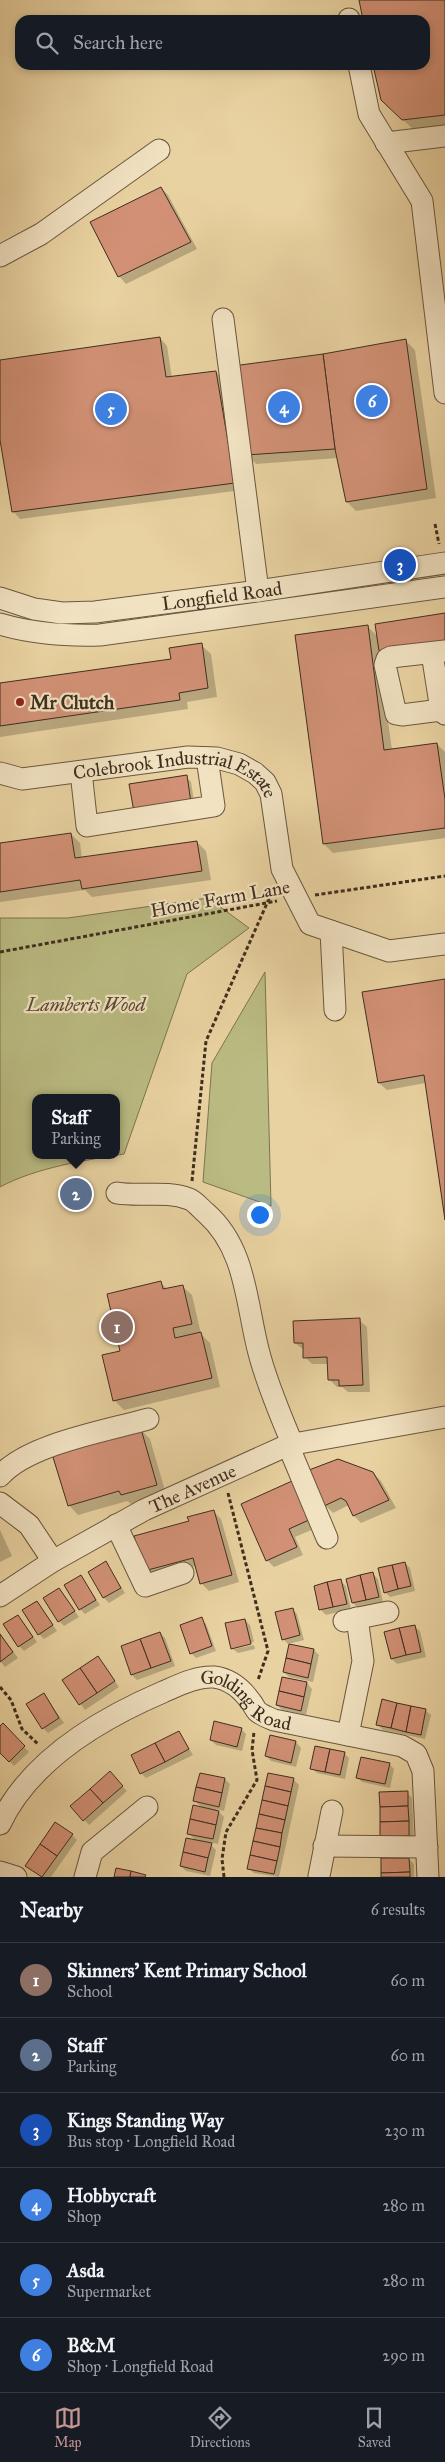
<!DOCTYPE html>
<html lang="en">
<head>
<meta charset="utf-8">
<style>
	body { margin:0; font-family:"IM FELL Great Primer",serif; background:#242831; color:#f1f3f6 }
	.you { position:absolute; left:259px; top:1214px; width:18px; height:18px; margin:-12px; border:4px solid #fff; border-radius:50%; background:#1a73e8; box-shadow:0 0 0 8px #1a73e833 }
	.badge { display:grid; place-items:center; width:32px; height:32px; border-radius:50%; background:#c59692; color:#fff; font-size:16px; font-weight:700 }
	.pin { position:absolute; translate:-50% -50%; border:2px solid #fff; box-shadow:0 1px 5px #0006 }
	.popup { position:absolute; left:32px; top:1094px; width:88px; height:65px; box-sizing:border-box; display:grid; place-content:center; border-radius:10px; background:#171b24; filter:drop-shadow(0 1px 4px #0005); font-size:16px; white-space:nowrap; color:#9ea1a6 }
	.popup b { font-size:19px; color:#f1f3f6 }
	.popup::after { content:''; position:absolute; left:50%; top:100%; margin-left:-10px; border:10px solid transparent; border-top-color:#171b24 }
	.list { margin:0; padding:0; list-style:none }
	h2 { display:flex; justify-content:space-between; align-items:center; height:65px; margin:0; padding:0 20px; font-size:21px }
	h2 small { font-size:16px; font-weight:400; color:#9ea1a6 }
	.list li { display:grid; grid-template-columns:32px 1fr auto; gap:15px; align-items:center; box-sizing:border-box; height:75px; padding:0 20px; border-top:1px solid #363941 }
	.list b { display:block; font-size:19px; white-space:nowrap }
	.list p { margin:0; font-size:16px; white-space:nowrap; color:#9ea1a6 }
	.list em { font-size:16px; font-style:normal; color:#9ea1a6 }
	.icon { flex:none; width:28px; height:28px; fill:none; stroke:currentColor; stroke-width:2; stroke-linecap:round; stroke-linejoin:round }
	.map { position:relative; flex:none; width:445px; height:1877px; overflow:hidden }
	.search { position:absolute; background:#171b24; box-shadow:0 2px 8px #0003; left:15px; right:15px; top:15px; height:55px; display:flex; align-items:center; gap:12px; box-sizing:border-box; padding:0 18px; border-radius:15px; color:#9ea1a6; font-size:19px }
	.sheet { height:515px; background:#171b24 }
	nav { display:flex; justify-content:space-around; align-items:center; box-sizing:border-box; height:70px; border-top:1px solid #363941; background:#171b24; font-size:14px; color:#9ea1a6 }
	nav a { display:grid; justify-items:center; gap:2px }
	nav .on { color:#c59692 }
	.map>svg:first-child { display:block }
	.green { fill:#babb82; stroke:#7c7450; fill-rule:evenodd }
	.shadow { fill:#0003 }
	.building { fill:#d29176; stroke:#3f2e1f }
	.lines { fill:none; stroke-linecap:round; stroke-linejoin:round }
	.minor-casing { stroke:#6a5740; stroke-width:23 }
	.path { stroke:#3f2e1f; stroke-width:3; stroke-dasharray:4 2.5; stroke-linecap:butt }
	.minor { stroke:#f1e2c2; stroke-width:21 }
	.poi-dot { fill:#8f2418; stroke:#f1e2c2; stroke-width:2 }
	.labels { text-anchor:middle; stroke-width:4.5; stroke-linejoin:round; paint-order:stroke }
	.street-label { font-size:19px; fill:#3f2e1f; stroke:#f1e2c2 }
	.poi-label { font-size:19px; font-weight:bold; fill:#3f2e1f; stroke:#f1e2c2; text-anchor:start }
	.park-label { font-size:19px; font-style:italic; fill:#584a33; stroke:#f1e2c2 }
</style>
</head>
<body>
<div class="map">
<svg width="445" height="1877" viewBox="0 0 445 1877">
	<rect width="100%" height="100%" fill="#e9d2a1"/>
	<filter id="stains"><feTurbulence type="fractalNoise" baseFrequency=".004" numOctaves="4"/><feColorMatrix values="0 0 0 0 .2 0 0 0 0 .09 0 0 0 0 .02 0 0 0 .5 -.17"/></filter>
	<radialGradient id="worn" r=".72"><stop offset=".6" stop-color="#630" stop-opacity="0"/><stop offset="1" stop-color="#630" stop-opacity=".3"/></radialGradient>
	<g class="green">
		<path d="M208 898 249 928 187 974 124 1154C85 1160 35 1168 0 1187V918H68ZM36 1098H116V1155H36Z"/>
		<polygon points="265,972 271,1206 203,1182 212,1063"/>
	</g>
	<g class="shadow">
		<polygon points="360,0 445,0 445,125 413,129 392,110 374,65 425,65 425,20 365,20"/>
		<polygon points="161,188 168,195 197,249 126,284 119,276"/>
		<polygon points="160,338 167,346 172,378 216,372 223,380 242,490 20,519 13,511 0,433 0,361"/>
		<polygon points="406,341 415,350 436,498 356,511 347,502 338,458 256,464 247,455 323,355"/>
		<polygon points="445,615 382,653 378,648 392,750 437,744 445,752 445,838 333,853 324,844 296,636 367,626 378,637"/>
		<polygon points="201,645 211,654 217,697 187,702 188,709 0,737 0,685 172,660"/>
		<polygon points="186,777 191,782 195,808 140,816"/>
		<polygon points="71,834 80,843 82,859 197,842 206,851 211,880 92,897 85,890 0,902 0,844"/>
		<polygon points="445,980 445,1212 426,1083 387,1090 379,1083"/>
		<polygon points="161,1283 168,1290 182,1286 192,1295 201,1334 210,1343 220,1387 124,1410 114,1400 122,1352"/>
		<polygon points="359,1320 367,1327 370,1392 348,1392 342,1387 337,1387 330,1380 329,1364 312,1364 305,1357 304,1350 295,1343"/>
		<polygon points="141,1430 150,1439 166,1494 131,1504 127,1501 78,1515 69,1505"/>
		<polygon points="373,1473 381,1481 396,1508 361,1523 354,1516 349,1505 333,1513 325,1505"/>
		<polygon points="292,1483 316,1528 295,1537 303,1555 274,1567 267,1560"/>
		<polygon points="214,1512 221,1519 239,1582 209,1591 201,1583 197,1566 153,1578 145,1571 190,1522"/>
		<polygon points="0,1530 12,1556 0,1562"/>
		<polygon points="106,1563 125,1593 109,1603 104,1598"/>
		<polygon points="405,1563 410,1568 415,1591 390,1597 385,1592"/>
		<polygon points="373,1574 378,1579 383,1602 358,1608 353,1603"/>
		<polygon points="81,1577 100,1605 85,1614 80,1609"/>
		<polygon points="340,1581 346,1586 351,1609 326,1615 321,1610"/>
		<polygon points="59,1589 79,1617 64,1626 59,1621"/>
		<polygon points="37,1602 57,1631 44,1639 39,1634"/>
		<polygon points="292,1609 297,1614 304,1640 288,1644 283,1639"/>
		<polygon points="18,1616 37,1642 24,1651 19,1646"/>
		<polygon points="201,1619 206,1624 216,1651 196,1658 191,1653"/>
		<polygon points="245,1620 250,1625 254,1642 234,1647 234,1649 254,1645 255,1649 238,1653 232,1648"/>
		<polygon points="414,1626 420,1631 426,1657 397,1664 392,1659"/>
		<polygon points="160,1633 165,1638 175,1666 137,1680 132,1675 122,1647"/>
		<polygon points="0,1634 18,1658 5,1667 0,1661"/>
		<polygon points="290,1645 314,1650 319,1655 313,1682 289,1677 284,1672"/>
		<polygon points="102,1663 119,1687 85,1710 64,1681"/>
		<polygon points="283,1678 307,1683 312,1689 306,1715 282,1710 277,1705"/>
		<polygon points="44,1694 64,1723 48,1733 43,1728"/>
		<polygon points="425,1710 431,1715 425,1739 383,1730 378,1725"/>
		<polygon points="3,1725 29,1752 14,1766 0,1751 0,1728"/>
		<polygon points="241,1729 246,1734 242,1751 216,1745 211,1740"/>
		<polygon points="179,1732 193,1755 146,1778 141,1773"/>
		<polygon points="271,1737 296,1742 301,1748 296,1767 271,1761 266,1756"/>
		<polygon points="344,1753 349,1758 345,1779 317,1773 312,1768"/>
		<polygon points="389,1764 394,1769 390,1788 362,1782 357,1777"/>
		<polygon points="201,1774 225,1779 230,1784 224,1811 216,1809 224,1817 218,1844 208,1842 216,1850 210,1876 186,1871 181,1866 196,1841 188,1833 202,1808 195,1801"/>
		<polygon points="269,1774 294,1780 299,1785 279,1877 254,1873 248,1868"/>
		<polygon points="114,1778 127,1791 89,1825 72,1806"/>
		<polygon points="407,1793 412,1798 414,1841 387,1841"/>
		<polygon points="72,1835 77,1840 51,1877 41,1877 27,1866"/>
		<polygon points="409,1859 414,1864 414,1877 382,1877"/>
	</g>
	<g class="building">
		<polygon points="359,0 445,0 445,115 402,120 381,100 373,65 425,65 425,20 363,20"/>
		<polygon points="161,187 191,242 118,277 90,222"/>
		<polygon points="160,337 166,377 216,371 235,483 12,512 0,440 0,360"/>
		<polygon points="406,339 427,489 346,502 335,449 323,354"/>
		<polygon points="323,354 335,449 246,455 233,366"/>
		<polygon points="445,613 445,641 379,651 375,624"/>
		<polygon points="368,625 384,750 437,743 445,799 445,828 323,844 295,635"/>
		<polygon points="202,643 208,688 179,693 180,700 0,726 0,683 171,659 169,648"/>
		<polygon points="187,775 191,803 134,812 129,784"/>
		<polygon points="71,833 75,858 197,841 202,871 82,889 80,880 0,892 0,843"/>
		<polygon points="445,979 445,1220 424,1075 378,1083 362,992"/>
		<polygon points="161,1281 163,1289 183,1285 192,1324 173,1328 175,1338 201,1332 212,1378 113,1401 102,1355 120,1351 107,1294"/>
		<polygon points="360,1318 363,1385 339,1386 339,1380 328,1380 327,1357 303,1358 303,1343 294,1343 293,1321"/>
		<polygon points="141,1429 157,1485 121,1495 119,1491 68,1506 52,1454"/>
		<polygon points="338,1459 373,1472 389,1500 353,1516 346,1501 341,1498 324,1506 309,1470"/>
		<polygon points="292,1481 309,1520 289,1529 297,1547 266,1561 241,1504"/>
		<polygon points="214,1510 232,1575 200,1584 193,1558 144,1571 134,1536 189,1521 187,1517"/>
		<polygon points="106,1561 121,1588 103,1598 88,1572"/>
		<polygon points="405,1562 411,1586 398,1589 392,1565"/>
		<polygon points="392,1565 398,1589 384,1593 378,1568"/>
		<polygon points="373,1572 379,1597 366,1600 360,1575"/>
		<polygon points="81,1575 96,1600 79,1610 64,1585"/>
		<polygon points="360,1575 366,1600 352,1603 346,1579"/>
		<polygon points="341,1579 347,1604 333,1607 327,1582"/>
		<polygon points="327,1582 333,1607 319,1610 314,1586"/>
		<polygon points="59,1588 75,1611 58,1622 43,1598"/>
		<polygon points="37,1601 53,1625 38,1635 22,1610"/>
		<polygon points="293,1608 300,1635 282,1640 275,1612"/>
		<polygon points="18,1615 33,1637 18,1647 3,1624"/>
		<polygon points="202,1617 212,1646 190,1654 180,1625"/>
		<polygon points="245,1619 251,1644 231,1649 225,1623"/>
		<polygon points="415,1625 421,1652 406,1655 399,1628"/>
		<polygon points="399,1628 406,1655 391,1659 384,1632"/>
		<polygon points="160,1632 171,1661 151,1668 140,1639"/>
		<polygon points="0,1634 13,1652 0,1662"/>
		<polygon points="140,1639 151,1668 131,1675 121,1646"/>
		<polygon points="289,1644 314,1649 311,1664 286,1658"/>
		<polygon points="98,1656 115,1681 97,1693 80,1668"/>
		<polygon points="286,1658 311,1664 308,1678 283,1672"/>
		<polygon points="80,1668 97,1693 79,1705 62,1680"/>
		<polygon points="282,1677 307,1682 304,1697 279,1691"/>
		<polygon points="279,1691 304,1697 301,1711 276,1705"/>
		<polygon points="44,1693 59,1718 42,1729 26,1704"/>
		<polygon points="382,1699 397,1703 391,1728 376,1725"/>
		<polygon points="397,1703 411,1706 406,1732 391,1728"/>
		<polygon points="411,1706 426,1709 421,1735 406,1732"/>
		<polygon points="214,1721 242,1728 237,1747 210,1740"/>
		<polygon points="3,1723 25,1746 9,1762 0,1753 0,1726"/>
		<polygon points="179,1731 189,1749 165,1762 155,1743"/>
		<polygon points="270,1735 296,1741 291,1763 265,1756"/>
		<polygon points="155,1743 165,1762 140,1774 131,1755"/>
		<polygon points="315,1746 330,1749 325,1772 310,1769"/>
		<polygon points="330,1749 345,1752 340,1775 325,1772"/>
		<polygon points="361,1757 390,1763 385,1784 356,1778"/>
		<polygon points="110,1771 123,1786 103,1803 90,1789"/>
		<polygon points="200,1773 225,1778 222,1793 196,1787"/>
		<polygon points="268,1773 294,1778 291,1792 265,1786"/>
		<polygon points="265,1786 291,1792 288,1806 262,1800"/>
		<polygon points="196,1787 222,1793 219,1807 193,1801"/>
		<polygon points="90,1789 103,1803 83,1821 70,1806"/>
		<polygon points="408,1791 408,1806 380,1807 379,1792"/>
		<polygon points="262,1800 288,1806 285,1820 259,1814"/>
		<polygon points="193,1805 219,1811 216,1825 190,1819"/>
		<polygon points="408,1806 409,1821 380,1822 380,1807"/>
		<polygon points="259,1814 285,1820 282,1833 256,1828"/>
		<polygon points="190,1819 216,1825 213,1839 187,1834"/>
		<polygon points="409,1821 409,1836 380,1837 380,1822"/>
		<polygon points="55,1822 73,1834 57,1856 40,1844"/>
		<polygon points="256,1828 282,1833 280,1847 253,1841"/>
		<polygon points="186,1838 212,1843 208,1858 183,1852"/>
		<polygon points="253,1841 280,1847 277,1861 250,1855"/>
		<polygon points="40,1844 57,1856 42,1877 25,1866"/>
		<polygon points="183,1852 208,1858 205,1872 180,1866"/>
		<polygon points="250,1855 277,1861 274,1874 247,1869"/>
		<polygon points="381,1858 409,1858 410,1872 381,1873"/>
		<polygon points="116,1868 131,1871 130,1877 114,1877"/>
		<polygon points="131,1871 146,1875 145,1877 130,1877"/>
		<polygon points="410,1872 410,1877 381,1877 381,1873"/>
	</g>
	<g class="lines">
		<g class="minor-casing">
			<g id="minor">
				<polyline points="349,19 349,20"/>
				<polyline points="359,65 369,114 422,201 445,393"/>
				<polyline points="386,143 445,136"/>
				<polyline points="0,256 41,234 159,150"/>
				<polyline points="223,319 258,591"/>
				<path id="s1" d="M0 598 34 609 62 613 95 612 258 591 445 563"/>
				<path d="M0 624C34 634 65 636 100 635L445 587"/>
				<polyline points="432,653 441,710 445,714"/>
				<polyline points="441,710 402,715 396,714 385,665 387,659 391,657 445,651"/>
				<polyline points="81,772 87,826 214,806 207,758"/>
				<path id="s2" d="M0 773 22 779 188 757 217 758 239 764 255 773 265 782 271 794 282 869 310 924 389 951 445 944"/>
				<polyline points="331,931 335,1010"/>
				<path d="M117 1193C141 1197 166 1190 189 1199 195 1201 201 1209 206 1213 247 1249 246 1305 259 1353 267 1384 280 1414 292 1443"/>
				<polyline points="288,1445 327,1538"/>
				<path d="M0 1476C28 1444 106 1431 148 1419"/>
				<polyline points="0,1503 29,1525 53,1561"/>
				<polyline points="116,1525 145,1586 183,1573"/>
				<path id="s3" d="M0 1596 53 1561 144 1510 288 1445 445 1417"/>
				<polyline points="344,1621 388,1612"/>
				<polyline points="348,1735 363,1661 357,1618"/>
				<path id="s4" d="M0 1824C30 1760 100 1719 163 1692 179 1685 197 1676 214 1677 230 1679 242 1689 251 1702 253 1704 255 1709 257 1711 261 1715 269 1718 274 1720L402 1746 416 1754 423 1771 428 1877"/>
				<polyline points="324,1846 427,1847"/>
				<polyline points="0,1872 16,1877"/>
				<polyline points="319,1876 332,1811"/>
				<polyline points="85,1877 92,1852 147,1807"/>
			</g>
		</g>
		<g class="path">
			<polyline points="435,524 439,544"/>
			<polyline points="315,895 445,876"/>
			<polyline points="0,952 277,901"/>
			<polyline points="192,1181 206,1041 272,892"/>
			<polyline points="228,1493 268,1651 258,1680"/>
			<polyline points="0,1687 11,1700 22,1729 39,1745"/>
			<polyline points="224,1877 222,1859 226,1832 257,1780 252,1750 254,1732"/>
		</g>
		<use href="#minor" class="minor"/>
	</g>
	<circle class="poi-dot" cx="20" cy="702" r="5"/>
	<g class="labels">
		<g class="street-label">
			<text dy="7" stroke="none"><textPath href="#s1" startOffset="225">Longfield Road</textPath></text>
			<text dy="7" stroke="none"><textPath href="#s2" startOffset="182">Colebrook Industrial Estate</textPath></text>
			<text transform="translate(220 898) rotate(-10)" y="7">Home Farm Lane</text>
			<text dy="7" stroke="none"><textPath href="#s3" startOffset="221">The Avenue</textPath></text>
			<text dy="7" stroke="none"><textPath href="#s4" startOffset="308">Golding Road</textPath></text>
		</g>
		<g class="poi-label">
			<text x="30" y="709">Mr Clutch</text>
		</g>
		<g class="park-label">
			<text x="86" y="1011">Lamberts Wood</text>
		</g>
	</g>
	<rect width="100%" height="100%" filter="url(#stains)"/>
	<rect width="100%" height="100%" fill="url(#worn)"/>
</svg>
<div class="you"></div>
<div class="pin badge" style="left:117px;top:1327px;background:#8d6e63">1</div>
<div class="pin badge" style="left:76px;top:1194px;background:#5c6f8a">2</div>
<div class="popup"><b>Staff</b>Parking</div>
<div class="pin badge" style="left:400px;top:565px;background:#1a4fb4">3</div>
<div class="pin badge" style="left:284px;top:407px;background:#3f7fe0">4</div>
<div class="pin badge" style="left:111px;top:409px;background:#3f7fe0">5</div>
<div class="pin badge" style="left:372px;top:401px;background:#3f7fe0">6</div>
<div class="search"><svg class="icon" aria-label="search" viewBox="0 0 24 24"><circle cx="10" cy="10" r="6"/><path d="M15 15l6 6"/></svg>Search here</div>
</div>
<section class="sheet">
<h2>Nearby<small>6 results</small></h2>
<ul class="list">
<li><span class="badge" style="background:#8d6e63">1</span><div><b>Skinners' Kent Primary School</b><p>School</p></div><em>60 m</em></li>
<li><span class="badge" style="background:#5c6f8a">2</span><div><b>Staff</b><p>Parking</p></div><em>60 m</em></li>
<li><span class="badge" style="background:#1a4fb4">3</span><div><b>Kings Standing Way</b><p>Bus stop · Longfield Road</p></div><em>230 m</em></li>
<li><span class="badge" style="background:#3f7fe0">4</span><div><b>Hobbycraft</b><p>Shop</p></div><em>280 m</em></li>
<li><span class="badge" style="background:#3f7fe0">5</span><div><b>Asda</b><p>Supermarket</p></div><em>280 m</em></li>
<li><span class="badge" style="background:#3f7fe0">6</span><div><b>B&amp;M</b><p>Shop · Longfield Road</p></div><em>290 m</em></li>
</ul>
</section>
<nav>
<a class="on"><svg class="icon" aria-label="map" viewBox="0 0 24 24"><path d="M3 6l6-2 6 2 6-2v14l-6 2-6-2-6 2zM9 4v14M15 6v14"/></svg>Map</a>
<a><svg class="icon" aria-label="directions" viewBox="0 0 24 24"><path d="M12 3l9 9-9 9-9-9zM9 14v-3h6M13 9l2 2-2 2"/></svg>Directions</a>
<a><svg class="icon" aria-label="saved" viewBox="0 0 24 24"><path d="M7 4h10v16l-5-4-5 4z"/></svg>Saved</a>
</nav>
</body>
</html>
